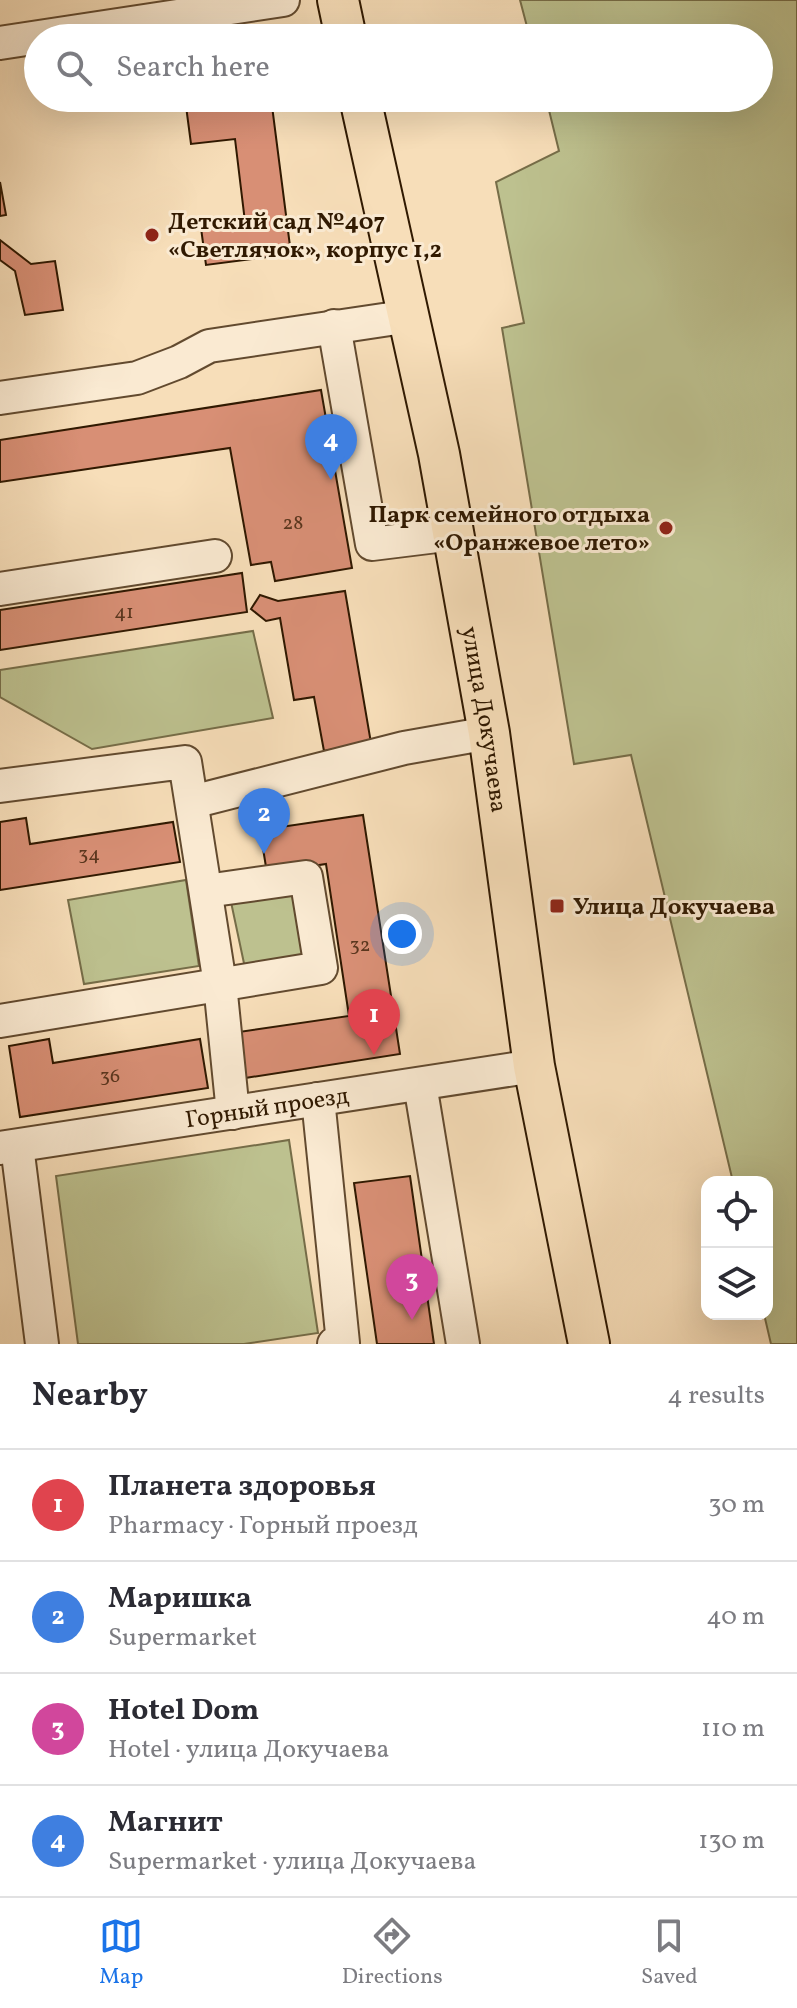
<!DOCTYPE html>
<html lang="en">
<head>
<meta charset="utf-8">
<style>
	body { margin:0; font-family:Vollkorn,serif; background:#f7f7f7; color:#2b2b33 }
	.controls { position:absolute; right:24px; bottom:24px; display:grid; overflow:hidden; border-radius:16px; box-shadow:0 8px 32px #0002 }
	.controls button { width:72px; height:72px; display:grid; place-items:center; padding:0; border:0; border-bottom:2px solid #e1e1e2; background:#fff; color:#2b2b33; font:40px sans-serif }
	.you { position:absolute; left:402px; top:934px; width:28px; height:28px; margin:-20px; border:6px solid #fff; border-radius:50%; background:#1a73e8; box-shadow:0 0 0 12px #1a73e833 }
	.badge { display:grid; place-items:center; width:52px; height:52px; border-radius:50%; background:#1a73e8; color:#fff; font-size:26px; font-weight:700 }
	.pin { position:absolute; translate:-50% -66px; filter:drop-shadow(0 2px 4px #0008) }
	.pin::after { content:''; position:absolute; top:42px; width:28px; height:24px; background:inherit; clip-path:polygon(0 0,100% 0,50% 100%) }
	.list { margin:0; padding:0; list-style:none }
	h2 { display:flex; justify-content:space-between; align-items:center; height:104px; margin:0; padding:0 32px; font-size:34px }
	h2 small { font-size:26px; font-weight:400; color:#7c7c81 }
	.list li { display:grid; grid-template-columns:52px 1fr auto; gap:24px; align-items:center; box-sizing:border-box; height:112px; padding:0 32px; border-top:2px solid #e1e1e2 }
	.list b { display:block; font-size:30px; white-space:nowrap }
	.list p { margin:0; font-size:26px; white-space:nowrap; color:#7c7c81 }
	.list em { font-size:26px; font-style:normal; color:#7c7c81 }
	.icon { flex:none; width:44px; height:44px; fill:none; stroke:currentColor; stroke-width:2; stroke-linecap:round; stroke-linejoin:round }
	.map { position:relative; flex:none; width:797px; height:1344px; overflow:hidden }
	.search { position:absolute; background:#fff; box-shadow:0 8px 32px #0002; left:24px; right:24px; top:24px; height:88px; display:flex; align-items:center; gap:20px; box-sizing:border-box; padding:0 28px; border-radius:44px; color:#7c7c81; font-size:30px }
	.sheet { height:552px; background:#fff }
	nav { display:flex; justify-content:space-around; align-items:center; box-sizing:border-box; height:112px; border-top:2px solid #e1e1e2; background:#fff; font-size:22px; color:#7c7c81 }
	nav a { display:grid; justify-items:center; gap:4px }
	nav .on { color:#1a73e8 }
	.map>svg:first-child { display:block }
	.green { fill:#bdc18f; stroke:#766d48; stroke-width:2 }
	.building { fill:#d88f75; stroke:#301901; stroke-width:2 }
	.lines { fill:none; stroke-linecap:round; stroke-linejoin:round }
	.minor-casing { stroke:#624a2f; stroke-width:36 }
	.major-casing { stroke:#301901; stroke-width:44 }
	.minor { stroke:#faead2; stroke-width:32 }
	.major { stroke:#f7deb9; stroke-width:40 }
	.poi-dot { fill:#8f2418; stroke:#faead2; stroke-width:3 }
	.labels { text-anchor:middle; stroke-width:6; stroke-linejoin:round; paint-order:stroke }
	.number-label { font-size:20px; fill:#5a361e }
	.poi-label { font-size:24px; font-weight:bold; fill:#301901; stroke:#faead2; text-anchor:start }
	.street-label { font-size:24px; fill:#301901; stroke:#faead2 }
</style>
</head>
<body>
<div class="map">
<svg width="797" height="1344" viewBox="0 0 797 1344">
	<rect width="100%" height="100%" fill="#f7deb9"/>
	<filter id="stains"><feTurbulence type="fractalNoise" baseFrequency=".0025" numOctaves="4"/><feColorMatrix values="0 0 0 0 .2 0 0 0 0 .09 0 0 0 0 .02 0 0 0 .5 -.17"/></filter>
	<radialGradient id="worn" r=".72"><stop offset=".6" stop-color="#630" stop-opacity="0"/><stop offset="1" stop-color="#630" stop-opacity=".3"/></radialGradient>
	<g class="green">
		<polygon points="520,0 797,0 797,1344 771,1344 764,1314 767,1314 767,1182 733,1182 631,755 574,764 502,328 524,323 496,182 559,151 546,98 759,98 759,38 530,38"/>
		<polygon points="253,631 273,718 92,749 0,697 0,670"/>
		<polygon points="186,880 199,966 84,984 68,900"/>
		<polygon points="298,892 311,958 245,968 231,902"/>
		<polygon points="289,1140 318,1333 244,1344 78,1344 56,1176"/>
	</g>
	<g class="building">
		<polygon points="253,98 271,98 291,254 206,265 201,228 245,222 235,139 191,144 186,106"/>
		<polygon points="0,182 6,215 0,216"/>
		<polygon points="0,240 31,264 55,261 63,310 25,315 15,271 0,260"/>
		<polygon points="321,390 352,568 275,581 271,562 251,565 230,448 0,482 0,440"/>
		<polygon points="242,573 247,612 0,650 0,610"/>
		<polygon points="345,591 371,743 324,751 314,697 294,700 280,618 266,621 251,609 260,595 278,601"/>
		<polygon points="363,815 400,1054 239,1079 232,1033 349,1016 326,864 267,873 260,830"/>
		<polygon points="26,818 30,844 173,822 180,862 0,890 0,822"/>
		<polygon points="49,1039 53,1063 200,1039 208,1088 20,1117 9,1046"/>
		<polygon points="410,1176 434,1344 377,1344 354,1183"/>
	</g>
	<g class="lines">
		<g class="minor-casing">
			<g id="minor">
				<polyline points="0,43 283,0"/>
				<polyline points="334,326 372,544 453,534"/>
				<polyline points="0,398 137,378 179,362 209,346 410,316"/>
				<polyline points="0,589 215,556"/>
				<polyline points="0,786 185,762 220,984 233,1113"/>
				<polyline points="192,802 404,748 489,733"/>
				<polyline points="0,1021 321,968 306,877 206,891"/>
				<polyline points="420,1084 463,1344"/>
				<polyline points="318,1099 343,1343 334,1344"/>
				<polyline points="17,1146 42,1344"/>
				<path id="s1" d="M0 1148 534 1066"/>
			</g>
		</g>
		<g class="major-casing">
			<g id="major">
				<polyline points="338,0 346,38"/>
				<path id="s2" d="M360 98 439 454 489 733 534 1066 589 1344"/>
			</g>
		</g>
		<use href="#minor" class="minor"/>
		<use href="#major" class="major"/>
	</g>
	<g class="poi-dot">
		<circle cx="152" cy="235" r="8"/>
		<circle cx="666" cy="528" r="8"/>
		<rect x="549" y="898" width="16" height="16" rx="4"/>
	</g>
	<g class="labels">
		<g class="number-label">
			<text x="293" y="529">28</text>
			<text x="124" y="618">41</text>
			<text x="89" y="860">34</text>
			<text x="360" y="951">32</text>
			<text x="110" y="1082">36</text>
		</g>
		<g class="poi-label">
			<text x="168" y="229">Детский сад №407<tspan x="168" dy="28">«Светлячок», корпус 1,2</tspan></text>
			<text x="650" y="522" text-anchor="end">Парк семейного отдыха<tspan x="650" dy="28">«Оранжевое лето»</tspan></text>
			<text x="573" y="914">Улица Докучаева</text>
		</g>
		<g class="street-label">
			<text dy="8" stroke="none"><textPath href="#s2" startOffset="634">улица Докучаева</textPath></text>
			<text dy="8" stroke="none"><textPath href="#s1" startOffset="270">Горный проезд</textPath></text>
		</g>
	</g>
	<rect width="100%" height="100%" filter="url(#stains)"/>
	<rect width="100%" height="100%" fill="url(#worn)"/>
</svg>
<div class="controls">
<button><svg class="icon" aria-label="locate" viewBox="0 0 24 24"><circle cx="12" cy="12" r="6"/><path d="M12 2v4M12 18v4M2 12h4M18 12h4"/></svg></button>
<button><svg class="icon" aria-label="layers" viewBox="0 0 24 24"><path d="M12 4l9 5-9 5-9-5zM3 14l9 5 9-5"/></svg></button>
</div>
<div class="you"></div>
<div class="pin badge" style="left:374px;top:1055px;background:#e0444e">1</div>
<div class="pin badge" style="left:264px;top:854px;background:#3f7fe0">2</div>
<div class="pin badge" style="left:412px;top:1320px;background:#d1479c">3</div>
<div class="pin badge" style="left:331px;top:480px;background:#3f7fe0">4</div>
<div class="search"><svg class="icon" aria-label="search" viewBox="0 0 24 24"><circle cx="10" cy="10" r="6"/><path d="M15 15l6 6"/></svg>Search here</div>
</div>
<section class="sheet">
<h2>Nearby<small>4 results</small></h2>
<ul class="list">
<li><span class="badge" style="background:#e0444e">1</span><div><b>Планета здоровья</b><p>Pharmacy · Горный проезд</p></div><em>30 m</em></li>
<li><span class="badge" style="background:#3f7fe0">2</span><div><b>Маришка</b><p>Supermarket</p></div><em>40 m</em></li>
<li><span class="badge" style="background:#d1479c">3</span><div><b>Hotel Dom</b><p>Hotel · улица Докучаева</p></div><em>110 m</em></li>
<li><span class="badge" style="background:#3f7fe0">4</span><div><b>Магнит</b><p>Supermarket · улица Докучаева</p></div><em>130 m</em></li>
</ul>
</section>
<nav>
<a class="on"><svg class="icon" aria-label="map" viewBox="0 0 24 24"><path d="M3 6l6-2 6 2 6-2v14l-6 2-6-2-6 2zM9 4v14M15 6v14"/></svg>Map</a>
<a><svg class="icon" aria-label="directions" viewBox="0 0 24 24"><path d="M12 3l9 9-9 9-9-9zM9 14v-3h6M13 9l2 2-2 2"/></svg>Directions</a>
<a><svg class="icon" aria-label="saved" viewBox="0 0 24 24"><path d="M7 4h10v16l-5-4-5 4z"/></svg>Saved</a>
</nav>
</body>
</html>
